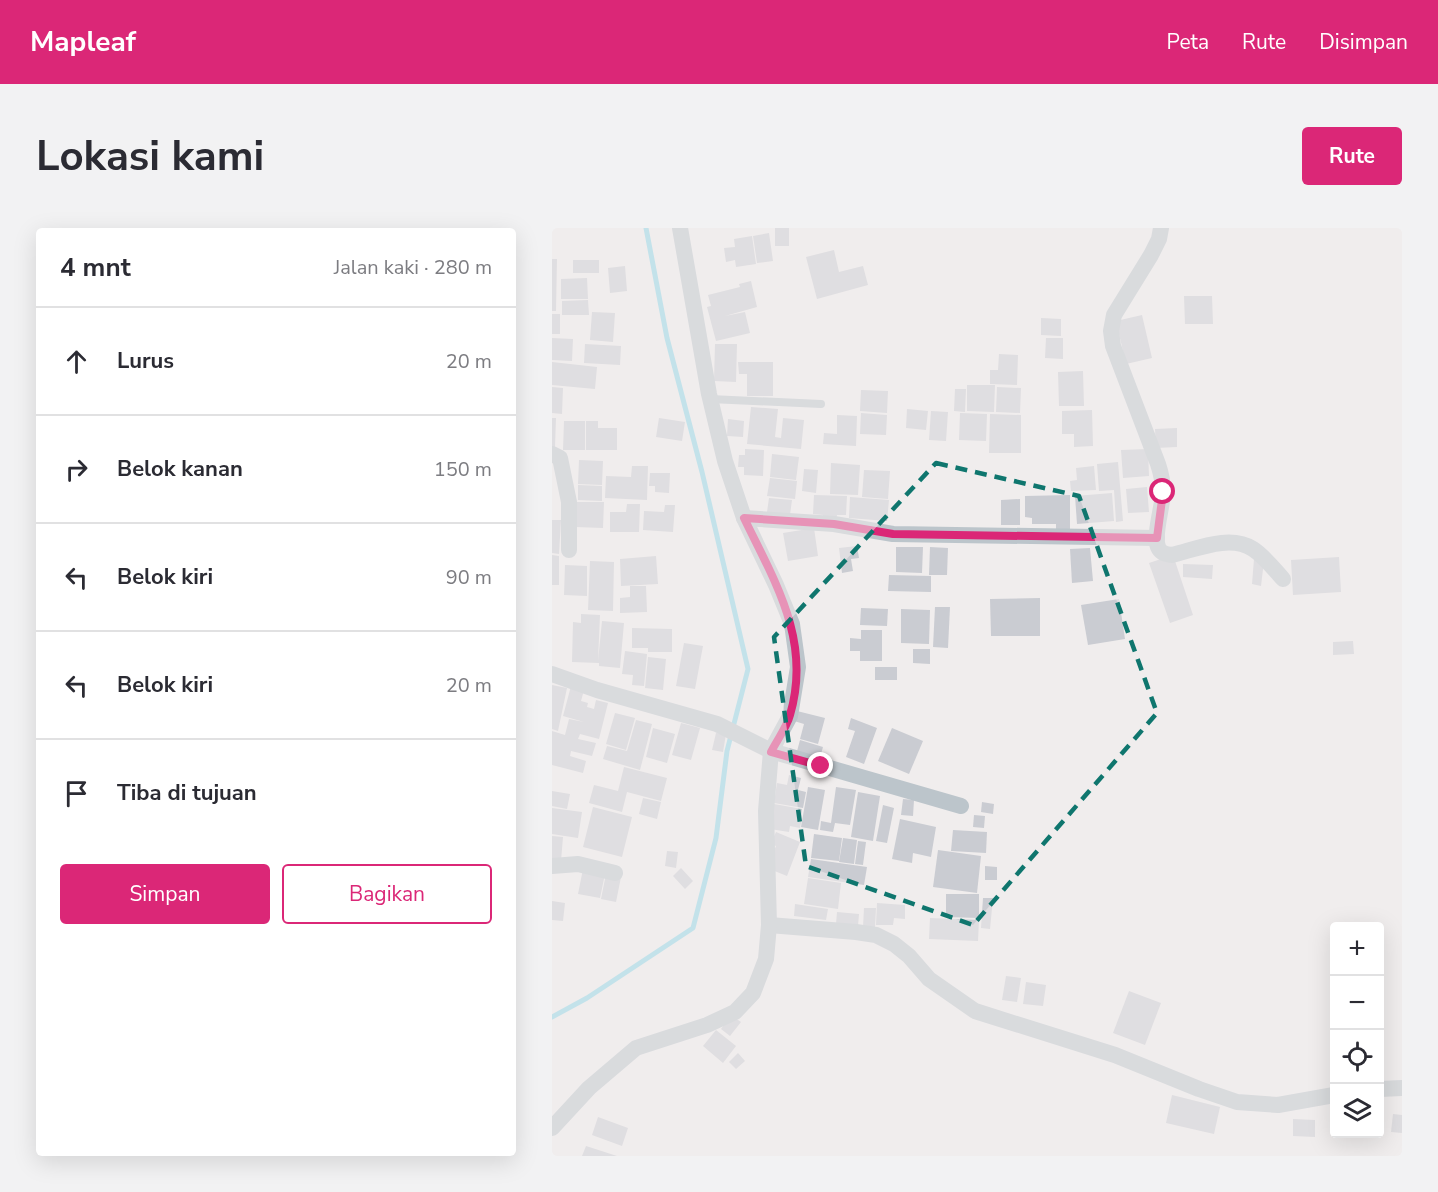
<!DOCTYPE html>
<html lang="id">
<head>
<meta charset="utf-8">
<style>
	body { margin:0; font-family:"Nunito Sans",sans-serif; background:#f2f2f3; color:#2b2b33 }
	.controls { position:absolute; right:18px; bottom:18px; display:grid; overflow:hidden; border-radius:6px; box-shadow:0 6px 24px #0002 }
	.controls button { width:54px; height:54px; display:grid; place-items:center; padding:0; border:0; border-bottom:2px solid #e1e1e2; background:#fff; color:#2b2b33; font:30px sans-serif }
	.stop { position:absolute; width:18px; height:18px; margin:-14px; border:4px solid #db2777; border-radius:50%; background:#fff }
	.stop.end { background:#db2777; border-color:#fff; box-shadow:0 2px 6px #0008 }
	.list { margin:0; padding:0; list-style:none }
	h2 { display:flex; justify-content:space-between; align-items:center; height:78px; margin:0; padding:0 24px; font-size:26px }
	h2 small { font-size:20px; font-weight:400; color:#7c7c81 }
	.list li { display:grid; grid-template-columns:39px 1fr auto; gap:18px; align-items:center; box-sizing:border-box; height:108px; padding:0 24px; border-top:2px solid #e1e1e2 }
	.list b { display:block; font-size:22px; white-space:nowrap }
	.list em { font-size:20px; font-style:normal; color:#7c7c81 }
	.actions { display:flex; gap:12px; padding:18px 24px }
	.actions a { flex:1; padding:14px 0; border:2px solid #db2777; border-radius:6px; text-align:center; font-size:21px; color:#db2777 }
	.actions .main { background:#db2777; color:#fff }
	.icon { flex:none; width:33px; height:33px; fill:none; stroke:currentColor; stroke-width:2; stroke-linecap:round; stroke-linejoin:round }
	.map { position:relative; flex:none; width:850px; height:928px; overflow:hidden; border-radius:6px }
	header { display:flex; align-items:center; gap:36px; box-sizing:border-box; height:84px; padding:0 30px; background:#db2777; color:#fff }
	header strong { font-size:28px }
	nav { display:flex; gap:33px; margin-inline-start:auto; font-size:21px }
	.intro { display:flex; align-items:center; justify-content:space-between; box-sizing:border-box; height:144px; padding:0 36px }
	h1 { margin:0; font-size:42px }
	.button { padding:15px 27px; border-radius:6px; background:#db2777; color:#fff; font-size:21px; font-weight:700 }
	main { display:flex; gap:36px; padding:0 36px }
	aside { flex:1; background:#fff; border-radius:6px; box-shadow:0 6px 24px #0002 }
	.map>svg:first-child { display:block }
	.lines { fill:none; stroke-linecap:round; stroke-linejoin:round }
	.stream { stroke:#8dd5e6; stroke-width:5 }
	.building { fill:#caccd2 }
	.service { stroke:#bcc5cb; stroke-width:8 }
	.minor { stroke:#bcc5cb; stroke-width:16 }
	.route { stroke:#db2777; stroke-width:8 }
	.marked { fill:none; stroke:#0f766e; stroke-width:4.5; stroke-dasharray:12 8; stroke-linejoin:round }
</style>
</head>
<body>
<header>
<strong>Mapleaf</strong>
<nav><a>Peta</a><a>Rute</a><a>Disimpan</a></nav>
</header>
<div class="intro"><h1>Lokasi kami</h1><a class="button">Rute</a></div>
<main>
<aside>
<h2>4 mnt<small>Jalan kaki · 280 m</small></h2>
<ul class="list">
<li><svg class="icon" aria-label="ahead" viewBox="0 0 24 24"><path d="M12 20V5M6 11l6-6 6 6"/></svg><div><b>Lurus</b></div><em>20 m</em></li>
<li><svg class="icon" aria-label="right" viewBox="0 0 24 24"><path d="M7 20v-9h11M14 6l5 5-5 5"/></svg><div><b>Belok kanan</b></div><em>150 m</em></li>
<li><svg class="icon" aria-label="left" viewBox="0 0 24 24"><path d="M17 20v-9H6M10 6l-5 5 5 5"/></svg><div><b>Belok kiri</b></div><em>90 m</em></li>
<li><svg class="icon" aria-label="left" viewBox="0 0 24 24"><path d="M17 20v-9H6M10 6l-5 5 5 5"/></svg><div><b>Belok kiri</b></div><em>20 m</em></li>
<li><svg class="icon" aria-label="arrive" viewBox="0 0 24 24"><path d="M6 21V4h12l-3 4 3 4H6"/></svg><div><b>Tiba di tujuan</b></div></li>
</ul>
<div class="actions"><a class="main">Simpan</a><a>Bagikan</a></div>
</aside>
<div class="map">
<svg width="850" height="928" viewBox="0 0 850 928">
	<rect width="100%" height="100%" fill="#f0eded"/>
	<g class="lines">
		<polyline class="stream" points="0,789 35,770 141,700 164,610 175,523 196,441 150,244 115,110 94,0"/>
	</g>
	<g class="building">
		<rect x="223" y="0" width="14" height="18"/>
		<polygon points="217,5 221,33 205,35 201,8"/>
		<polygon points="200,8 204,36 184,39 183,32 174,34 172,20 183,19 182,11"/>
		<polygon points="282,22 287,44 311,38 316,57 265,71 254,29"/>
		<polygon points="0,31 5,31 4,83 0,83"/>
		<rect x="21" y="32" width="26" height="13"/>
		<polygon points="73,38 75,63 58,65 56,40"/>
		<polygon points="35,50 36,71 9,71 9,51"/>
		<polygon points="199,53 205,79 173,88 193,84 198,105 164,113 155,79 159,78 156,67 188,59 187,56"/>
		<polygon points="632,68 660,68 661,96 633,96"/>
		<polygon points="36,72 37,87 10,87 10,73"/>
		<polygon points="40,84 63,85 61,114 38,112"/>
		<rect x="0" y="86" width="8" height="20"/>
		<polygon points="590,87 600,130 574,136 564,93"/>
		<polygon points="489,90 509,91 509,108 489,107"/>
		<polygon points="0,110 21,111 20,133 0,132"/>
		<polygon points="494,110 511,110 511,131 493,130"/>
		<polygon points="33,116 69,118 68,137 32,135"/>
		<polygon points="163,116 185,116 184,154 162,153"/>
		<polygon points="447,126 466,127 465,157 438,156 438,142 446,142"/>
		<polygon points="0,134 45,139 43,161 0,157"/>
		<polygon points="186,134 221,134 221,168 195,168 195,146 187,146"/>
		<polygon points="531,143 532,178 507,178 506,144"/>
		<polygon points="415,157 443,157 442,184 415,183"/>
		<polygon points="0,159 11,160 10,186 0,185"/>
		<polygon points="445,159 469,160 468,185 444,184"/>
		<polygon points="403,161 414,161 413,184 402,183"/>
		<polygon points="309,162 336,163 335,185 308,183"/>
		<polygon points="199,179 226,181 223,209 229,210 231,190 252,192 249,221 195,216"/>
		<polygon points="355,181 376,183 374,202 354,200"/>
		<polygon points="540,182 541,218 522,219 522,206 510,206 510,183"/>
		<polygon points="379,183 396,184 394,213 377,212"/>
		<polygon points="309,185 335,187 334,207 308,206"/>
		<polygon points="408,185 435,186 434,213 407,212"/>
		<polygon points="438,186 469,187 469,225 437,225"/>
		<polygon points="285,187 305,188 304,218 271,216 272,205 285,206"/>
		<polygon points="0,190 4,190 3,219 0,219"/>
		<polygon points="107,190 133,194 130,213 104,209"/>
		<polygon points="176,191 192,193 191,209 175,208"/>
		<polygon points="12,193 33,193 33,222 11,222"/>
		<polygon points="34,193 46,193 46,200 65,200 65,222 34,222"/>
		<polygon points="625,200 625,219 604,220 603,201"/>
		<polygon points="193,221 212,222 211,248 192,247 192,239 186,239 187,227 193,227"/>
		<polygon points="596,221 597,248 571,250 569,222"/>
		<polygon points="220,226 247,229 244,252 218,249"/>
		<polygon points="27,232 51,233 50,257 26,256"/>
		<polygon points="566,234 571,293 564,294 562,262 547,263 545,236"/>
		<polygon points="279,235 308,237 306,267 278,266"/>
		<polygon points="80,238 96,238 95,272 53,270 54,248 79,249"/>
		<polygon points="542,238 544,262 519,263 518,253 525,252 524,240"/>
		<polygon points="252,241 266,242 264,265 250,263"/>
		<polygon points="312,242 338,243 336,271 310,269"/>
		<polygon points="98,245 118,245 117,265 103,264 103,258 97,258"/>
		<polygon points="218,250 245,253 243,271 215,268"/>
		<polygon points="26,257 50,258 50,273 26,272"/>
		<polygon points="595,259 597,284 576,285 574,261"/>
		<polygon points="560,265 562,293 525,296 523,268"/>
		<polygon points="262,267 295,268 294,287 285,287 284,293 271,292 271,287 261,286"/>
		<polygon points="518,267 518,305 504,305 504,296 480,296 480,290 473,289 473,268"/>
		<polygon points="298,269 337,272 335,293 297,290"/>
		<polygon points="217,270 240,272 238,287 215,284"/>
		<polygon points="468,271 468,297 449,297 449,272"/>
		<polygon points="24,274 52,274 51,300 23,299"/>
		<polygon points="75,276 88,276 87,304 58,304 58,284 74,284"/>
		<polygon points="113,277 123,277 121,304 91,302 92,283 112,284"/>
		<polygon points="0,292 9,292 7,326 0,325"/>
		<polygon points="262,300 266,328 236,333 231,305"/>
		<polygon points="305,318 307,330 299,331 301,343 290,345 287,320"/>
		<polygon points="344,319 371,319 370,345 344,344"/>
		<polygon points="378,319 396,320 395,347 377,347"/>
		<polygon points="538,320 541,353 520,355 518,321"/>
		<polygon points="0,327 7,328 7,357 0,357"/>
		<polygon points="621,327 641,387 618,395 597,335"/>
		<polygon points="104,328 106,356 69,358 68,331"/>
		<polygon points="787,329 789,364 741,367 739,332"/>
		<polygon points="702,331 712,333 709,358 700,356"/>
		<polygon points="38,333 62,334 61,383 36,382"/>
		<polygon points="631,336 661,337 660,351 631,349"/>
		<polygon points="13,337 35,338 35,368 12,367"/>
		<polygon points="337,347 379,348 379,364 336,363"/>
		<polygon points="78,358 94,358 95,384 68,385 68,370 78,369"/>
		<polygon points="488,370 488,408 439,408 438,371"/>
		<polygon points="567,371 573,411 536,417 529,377"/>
		<polygon points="383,379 398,379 396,420 381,419"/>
		<polygon points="309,380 336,381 335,398 308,397"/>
		<polygon points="349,381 378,382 377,416 349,415"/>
		<polygon points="29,386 48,387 46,433 50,393 72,395 68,440 47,438 47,435 20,434 21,394 29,395"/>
		<polygon points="80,400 120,401 120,424 96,424 96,420 80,420"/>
		<polygon points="309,402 330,402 330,433 308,433 308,423 298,423 298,410 309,411"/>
		<polygon points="801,413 802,426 781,427 781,414"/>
		<polygon points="132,415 151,418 143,461 124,458"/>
		<polygon points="361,421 378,421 378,436 361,435"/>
		<polygon points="73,423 95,426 92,458 80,457 81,447 70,446"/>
		<polygon points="96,429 114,431 111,462 93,460"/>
		<rect x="323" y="439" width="22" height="13"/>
		<polygon points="0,457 15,460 6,503 0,501"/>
		<polygon points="19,458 32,462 29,473 36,475 35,479 42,481 44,472 56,475 47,511 28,506 26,511 44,515 40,528 19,523 18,528 34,533 31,545 0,537 0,503 13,507 17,491 32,494 11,488"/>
		<polygon points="245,483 273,490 266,516 248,511 252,496 242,493"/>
		<polygon points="63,485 83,490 74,522 54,516"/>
		<polygon points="299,490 325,500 312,536 294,529 303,503 296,501"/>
		<polygon points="84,492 100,496 88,542 51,531 55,518 75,523"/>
		<polygon points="129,495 148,500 139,532 120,527"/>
		<polygon points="101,500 123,506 115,535 94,529"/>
		<polygon points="340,500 371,513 357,546 326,533"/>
		<polygon points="164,505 174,506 171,524 160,522"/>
		<polygon points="248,512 271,519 267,533 244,527"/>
		<polygon points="72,539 115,550 109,573 75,564 70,584 37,575 42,557 66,563"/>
		<polygon points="237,547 249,550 246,562 254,564 251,580 222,575 225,555 235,557"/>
		<polygon points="256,559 273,562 266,602 249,599"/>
		<polygon points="284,559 304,562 298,597 283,595 281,604 268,602 269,593 279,595"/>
		<polygon points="0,563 18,566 15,581 0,578"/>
		<polygon points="306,564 328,568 321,613 299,609"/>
		<polygon points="91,570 109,574 105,591 87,586"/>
		<polygon points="351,571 362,572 361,588 349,587"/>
		<polygon points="430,574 442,576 441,586 429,584"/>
		<polygon points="222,576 250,581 248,600 238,598 237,604 218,601"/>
		<polygon points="331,577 342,580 335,615 324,613"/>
		<polygon points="41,579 80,589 70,629 31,619"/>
		<polygon points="0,580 30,584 26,610 0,606"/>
		<polygon points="422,587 433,588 432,600 421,599"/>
		<polygon points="348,591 384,599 379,629 361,625 360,635 340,631"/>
		<polygon points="401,602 435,604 434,625 399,623"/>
		<polygon points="224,604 248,614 235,648 215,640 224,618 219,616"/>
		<polygon points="262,606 290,610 287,633 259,630"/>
		<polygon points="0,608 11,609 9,633 0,632"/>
		<polygon points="291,610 305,612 302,636 287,634"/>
		<polygon points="306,613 314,614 311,637 303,636"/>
		<polygon points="386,622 429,628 425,665 381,659"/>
		<polygon points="115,623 126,624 124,640 113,638"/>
		<polygon points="259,631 315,639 312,657 256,649"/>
		<polygon points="433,638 445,639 445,652 433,652"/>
		<polygon points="129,640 141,653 133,661 121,648"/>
		<polygon points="31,641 53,646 48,670 26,666"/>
		<polygon points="54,646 69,649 64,674 49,671"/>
		<polygon points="256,650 289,655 286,681 252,676"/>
		<polygon points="394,666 427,666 427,690 394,689"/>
		<polygon points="431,670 441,670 438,701 429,700"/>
		<polygon points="0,673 13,675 11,693 0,692"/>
		<polygon points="325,675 353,677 353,691 342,690 341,697 324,697"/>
		<polygon points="243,676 276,681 274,692 242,688"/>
		<polygon points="312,680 324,680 323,699 311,699"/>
		<polygon points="285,684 307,686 306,698 284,696"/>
		<polygon points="378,690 427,692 426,713 377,711"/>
		<polygon points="454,748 469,750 465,774 450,772"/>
		<polygon points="474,754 494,757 491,778 471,776"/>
		<polygon points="577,763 609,775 593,817 561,805"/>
		<polygon points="179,787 189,794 178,808 169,801"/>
		<polygon points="164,802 184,818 171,835 151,818"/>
		<polygon points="186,825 193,833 184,841 177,834"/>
		<polygon points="620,867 668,879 662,906 614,895"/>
		<polygon points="841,886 850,887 850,905 839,904"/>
		<polygon points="46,889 76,900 70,918 40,907"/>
		<polygon points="741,891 763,892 763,909 741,908"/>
		<polygon points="34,918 65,928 30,928"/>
	</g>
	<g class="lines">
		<polyline class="service" points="158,171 269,176"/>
		<g class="minor">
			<path d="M609 0 607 11 599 27 562 87 559 103 561 118 606 236C609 245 611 254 611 264 611 278 600 310 607 321 610 326 615 326 620 327 645 321 678 306 701 321 712 328 722 341 731 351"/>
			<polyline points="0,226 8,230 17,274 17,322"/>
			<polyline points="192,290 282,296 341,306 605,310"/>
			<polyline points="0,446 45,462 165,496 219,523 409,578"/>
			<polyline points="0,638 26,636 63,645"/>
			<polyline points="217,697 304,704 324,707 342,716 357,728 377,751 423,783 563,827 647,861 685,874 726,877 782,867"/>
			<polyline points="828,861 850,860"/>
			<polyline points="0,900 37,860 84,820 155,797 183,784 201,765 214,731 217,697 214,583 219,523 238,488 246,439 240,396 224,357 192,290 173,233 157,166 128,0"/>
		</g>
	</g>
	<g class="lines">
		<path class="route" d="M269 538 219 524C225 512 235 499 238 487 260 413 223 354 192 290L282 296 341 306 605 310 611 264"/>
	</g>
	<path d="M0 0H850V928H0ZM384 235 527 268 605 485 421 697 254 638 222 409Z" fill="#f0eded" fill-opacity=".55" fill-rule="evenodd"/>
	<path class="marked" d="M384 235 527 268 605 485 421 697 254 638 222 409Z"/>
</svg>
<div class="controls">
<button>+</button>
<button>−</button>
<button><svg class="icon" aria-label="locate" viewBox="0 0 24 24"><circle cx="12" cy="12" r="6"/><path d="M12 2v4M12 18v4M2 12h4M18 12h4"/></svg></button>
<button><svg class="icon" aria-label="layers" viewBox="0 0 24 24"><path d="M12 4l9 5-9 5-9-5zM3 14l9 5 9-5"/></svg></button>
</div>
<div class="stop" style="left:611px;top:264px"></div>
<div class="stop end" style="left:269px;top:538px"></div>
</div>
</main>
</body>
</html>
